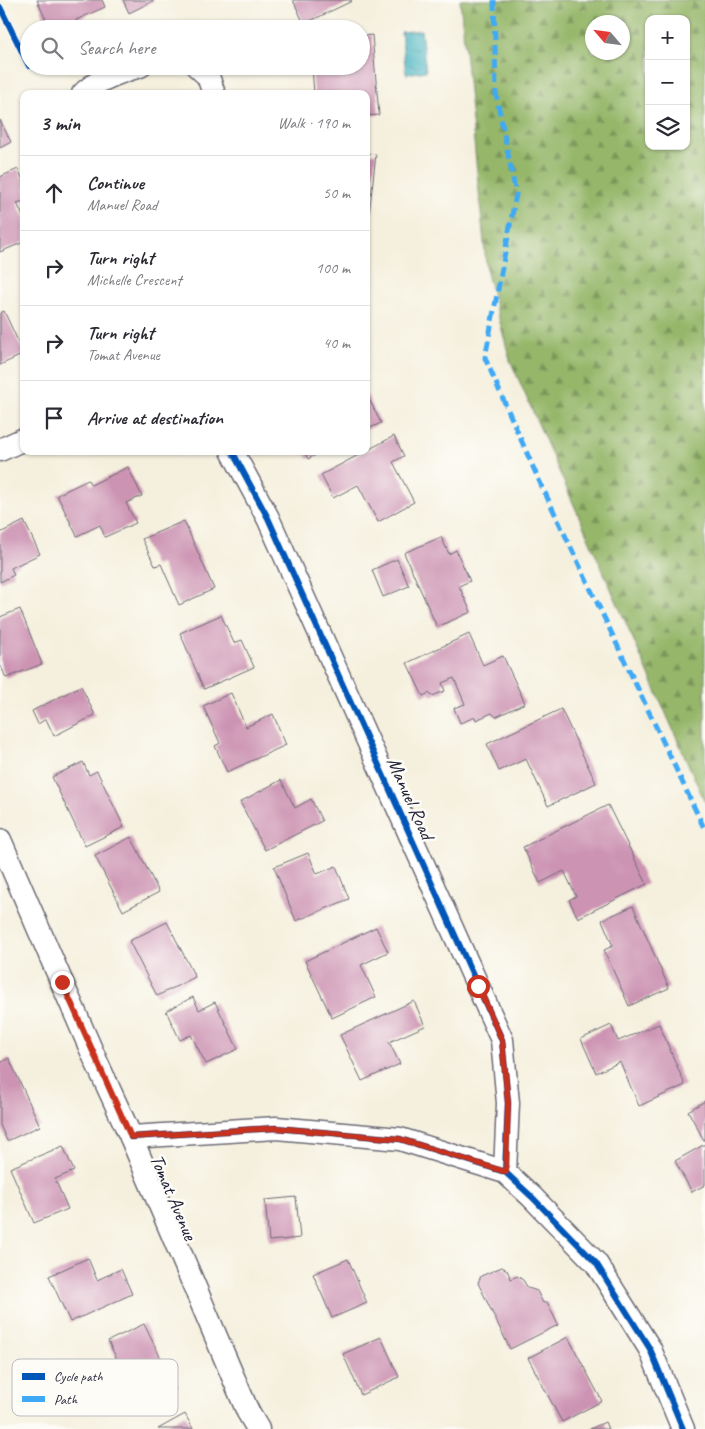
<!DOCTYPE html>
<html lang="en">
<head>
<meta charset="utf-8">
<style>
	body { margin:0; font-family:Caveat,sans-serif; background:#f7f7f7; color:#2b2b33 }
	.controls { position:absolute; right:15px; top:15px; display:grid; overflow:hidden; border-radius:10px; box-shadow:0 1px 4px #0004 }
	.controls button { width:45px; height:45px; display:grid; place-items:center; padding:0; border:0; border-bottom:1px solid #e1e1e2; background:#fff; color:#2b2b33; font:25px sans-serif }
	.compass { position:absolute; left:585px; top:15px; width:45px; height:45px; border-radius:50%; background:#fff; box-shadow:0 1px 4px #0004; rotate:298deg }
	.stop { position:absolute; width:15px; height:15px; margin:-11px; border:4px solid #c8321e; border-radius:50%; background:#fff }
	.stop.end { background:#c8321e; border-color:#fff; box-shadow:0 1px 5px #0008 }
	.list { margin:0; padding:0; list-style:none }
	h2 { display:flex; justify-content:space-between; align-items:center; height:65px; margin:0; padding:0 20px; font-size:21px }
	h2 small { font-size:16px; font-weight:400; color:#7c7c81 }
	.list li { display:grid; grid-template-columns:32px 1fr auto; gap:15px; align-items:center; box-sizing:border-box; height:75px; padding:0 20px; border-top:1px solid #e1e1e2 }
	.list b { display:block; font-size:19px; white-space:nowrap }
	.list p { margin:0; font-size:16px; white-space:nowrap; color:#7c7c81 }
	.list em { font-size:16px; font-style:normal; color:#7c7c81 }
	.icon { flex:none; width:28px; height:28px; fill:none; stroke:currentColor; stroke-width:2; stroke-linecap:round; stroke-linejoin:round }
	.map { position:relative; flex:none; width:705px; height:1429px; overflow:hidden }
	.search { position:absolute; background:#fff; box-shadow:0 1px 4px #0004; left:20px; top:20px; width:350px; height:55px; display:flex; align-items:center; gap:12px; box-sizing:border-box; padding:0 18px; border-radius:28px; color:#7c7c81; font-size:19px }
	.panel { position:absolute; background:#fff; box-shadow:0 1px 4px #0004; left:20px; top:90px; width:350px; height:365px; border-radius:10px }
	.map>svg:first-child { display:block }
	.forest { fill:url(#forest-firs); stroke:#5c6c53; fill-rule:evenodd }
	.water { fill:url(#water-ripples); stroke:#336a7d }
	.building { fill:#cc93b2 }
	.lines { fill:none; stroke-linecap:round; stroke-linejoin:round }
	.minor-casing { stroke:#6c6a74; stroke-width:25 }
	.minor { stroke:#fff; stroke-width:22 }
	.quiet { stroke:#3fa9f5; stroke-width:5; stroke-dasharray:10 5; stroke-linecap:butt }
	.cycleway-casing { stroke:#fdfcf7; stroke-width:9 }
	.cycleway { stroke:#0057b8; stroke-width:6 }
	.route { stroke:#c8321e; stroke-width:6 }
	.labels { text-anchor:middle; stroke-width:5; stroke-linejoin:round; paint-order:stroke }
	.street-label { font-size:20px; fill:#22223b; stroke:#fdfcf7 }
	.key { fill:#fdfcf7; stroke:#bbbbbf; stroke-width:1 }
	.key-label { font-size:14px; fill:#22223b }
</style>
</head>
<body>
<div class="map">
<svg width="705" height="1429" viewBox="0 0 705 1429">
	<defs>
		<pattern id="forest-firs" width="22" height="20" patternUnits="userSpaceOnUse" patternTransform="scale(1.25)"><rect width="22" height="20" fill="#96b76b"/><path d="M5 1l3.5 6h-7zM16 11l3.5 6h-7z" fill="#7a9459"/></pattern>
		<pattern id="water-ripples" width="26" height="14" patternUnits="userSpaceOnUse" patternTransform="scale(1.25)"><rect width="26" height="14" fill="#44b3bf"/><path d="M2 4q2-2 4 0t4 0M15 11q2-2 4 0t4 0" fill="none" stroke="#38919c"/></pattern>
	</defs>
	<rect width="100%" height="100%" fill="#fdfcf7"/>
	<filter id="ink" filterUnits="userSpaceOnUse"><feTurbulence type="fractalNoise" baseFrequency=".02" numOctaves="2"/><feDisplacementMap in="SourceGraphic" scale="10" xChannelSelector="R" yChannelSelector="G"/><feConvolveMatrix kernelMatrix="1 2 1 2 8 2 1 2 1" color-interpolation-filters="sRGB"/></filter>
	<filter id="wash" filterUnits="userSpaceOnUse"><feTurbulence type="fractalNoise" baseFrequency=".0096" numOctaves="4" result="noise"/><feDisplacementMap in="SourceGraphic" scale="20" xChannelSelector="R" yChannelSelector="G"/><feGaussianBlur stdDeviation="1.12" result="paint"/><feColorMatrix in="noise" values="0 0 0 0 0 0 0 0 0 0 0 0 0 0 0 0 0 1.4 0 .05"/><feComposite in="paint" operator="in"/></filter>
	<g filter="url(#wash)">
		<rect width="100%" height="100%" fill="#f5f0de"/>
		<path class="forest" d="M460 0H705V802L510 360 487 273ZM649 19H686V146H649ZM592 22H622V52H592Z"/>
		<polygon class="water" points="421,30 426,71 406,74 401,32"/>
		<g id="blocks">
			<g class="building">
				<polygon points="37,0 102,0 105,7 76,20 80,29 50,29"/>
				<polygon points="123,0 155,0 129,13"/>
				<polygon points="293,0 351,0 352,1 304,24"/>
				<polygon points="372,35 379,115 366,116 366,94 314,94 312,66 361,66 361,36"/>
				<polygon points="0,120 11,142 0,148"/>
				<polygon points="366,153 376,154 368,224 366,224"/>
				<polygon points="18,169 24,182 24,201 17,203 24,218 24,242 0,252 0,177"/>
				<polygon points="4,311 24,354 0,365 0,313"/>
				<polygon points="366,393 381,423 366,430"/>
				<polygon points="394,436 404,456 393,462 414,502 378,522 358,485 333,498 321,475"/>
				<polygon points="304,451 323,451 308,459"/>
				<polygon points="128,467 142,496 126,503 136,523 105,537 100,525 77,536 57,495 88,480 91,485"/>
				<polygon points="24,521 40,554 11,568 14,575 0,582 0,533"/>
				<polygon points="184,521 214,589 179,605 161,564 155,566 142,539"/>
				<polygon points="441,537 449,554 456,550 470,581 459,586 471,612 437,627 404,553"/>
				<polygon points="397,559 409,586 383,597 372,570"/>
				<polygon points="20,609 42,664 6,678 0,664 0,617"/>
				<polygon points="221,615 234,643 242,640 254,667 204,689 180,633"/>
				<polygon points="469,634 483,665 503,656 525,703 496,717 492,713 476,720 475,717 460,723 454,708 465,704 454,678 442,683 445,691 432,696 429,693 423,696 407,663"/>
				<polygon points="81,686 95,715 54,736 46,719 38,724 32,711"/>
				<polygon points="231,693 246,727 273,714 286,745 227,772 215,746 220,743 203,706"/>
				<polygon points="561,709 596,783 548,806 526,759 499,771 487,744"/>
				<polygon points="83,762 89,775 97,771 124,827 85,846 52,777"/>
				<polygon points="281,780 295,808 311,799 322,821 265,850 240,802"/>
				<polygon points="608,805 647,884 578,918 569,900 576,896 564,871 540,883 523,847"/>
				<polygon points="131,837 159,892 123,911 95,856"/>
				<polygon points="308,853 317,874 336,866 349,899 296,921 274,867"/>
				<polygon points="633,906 669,988 629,1006 604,950 613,946 602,920"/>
				<polygon points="167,922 195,977 157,996 129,941"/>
				<polygon points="376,927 388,952 361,965 376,997 332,1018 305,961"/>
				<polygon points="193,997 199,1010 215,1002 238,1049 206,1064 191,1035 180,1040 166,1011"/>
				<polygon points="414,1001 425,1026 389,1042 400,1064 362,1081 340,1035"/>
				<polygon points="659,1024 685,1085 639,1106 620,1062 596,1073 581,1039 611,1025 618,1041"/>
				<polygon points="9,1058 40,1126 7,1141 0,1125 0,1063"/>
				<polygon points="705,1101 705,1142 688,1111"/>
				<polygon points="705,1144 705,1185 692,1192 675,1161"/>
				<polygon points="63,1146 74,1171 55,1179 68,1209 34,1223 10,1168"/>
				<polygon points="296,1197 300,1238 269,1241 265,1200"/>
				<polygon points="88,1258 97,1280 121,1269 132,1294 70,1322 49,1276"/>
				<polygon points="348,1259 367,1303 332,1318 313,1274"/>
				<polygon points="502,1267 507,1270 511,1279 517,1276 523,1280 528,1288 537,1291 543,1303 547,1302 558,1325 510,1349 478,1283 481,1276"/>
				<polygon points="144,1324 176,1389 140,1406 108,1341"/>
				<polygon points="381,1337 399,1377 361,1395 343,1354"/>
				<polygon points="568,1337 602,1401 562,1422 528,1358"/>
				<polygon points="185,1414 193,1429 158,1429"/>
				<polygon points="605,1422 608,1429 590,1429"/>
			</g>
		</g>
	</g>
	<g filter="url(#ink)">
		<use href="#blocks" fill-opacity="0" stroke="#6c6a74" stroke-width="1"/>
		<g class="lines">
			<g class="minor-casing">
				<g id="minor">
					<polyline points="197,66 208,76 214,94"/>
					<path d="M83 94C95 80 123 71 140 66"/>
					<polyline points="0,450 24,439"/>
					<polyline points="232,451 268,518 502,1040 508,1103 505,1172"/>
					<polyline points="0,840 96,1061 131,1137 248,1412 258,1429"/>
					<polyline points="131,1137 276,1128 400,1139 505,1172 532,1197 596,1263 650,1349 683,1429"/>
				</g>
			</g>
			<use href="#minor" class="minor"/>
			<polyline class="quiet" points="494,0 496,94 516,194 485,358 537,476 705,830"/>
			<g class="cycleway-casing">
				<g id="cycleway">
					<polyline points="0,7 29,66"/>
					<polyline points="232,451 268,518 502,1040 508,1103 505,1172"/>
					<polyline points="131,1137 276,1128 400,1139 505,1172 532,1197 596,1263 650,1349 683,1429"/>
				</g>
			</g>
			<use href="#cycleway" class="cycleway"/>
		</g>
	</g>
	<g class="lines" filter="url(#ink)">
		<polyline class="route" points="62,982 131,1137 276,1128 400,1139 506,1172 508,1103 502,1040 478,986"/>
	</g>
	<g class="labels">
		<g class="street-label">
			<text transform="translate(411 798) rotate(66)" y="7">Manuel Road</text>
			<text transform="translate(174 1197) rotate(67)" y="7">Tomat Avenue</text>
		</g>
	</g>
	<rect x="12" y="1359" width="166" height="57" rx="8" class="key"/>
	<rect x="22" y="1373" width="23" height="7" fill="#0057b8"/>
	<rect x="22" y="1396" width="23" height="6" fill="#3fa9f5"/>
	<g class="key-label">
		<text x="54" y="1381">Cycle path</text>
		<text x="54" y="1404">Path</text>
	</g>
</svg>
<div class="controls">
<button>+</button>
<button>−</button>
<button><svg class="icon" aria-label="layers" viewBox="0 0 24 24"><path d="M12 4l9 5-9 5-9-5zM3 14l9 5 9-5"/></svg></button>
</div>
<svg class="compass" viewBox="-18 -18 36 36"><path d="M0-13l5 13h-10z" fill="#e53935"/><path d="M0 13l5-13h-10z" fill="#7c7c81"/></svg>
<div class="stop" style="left:478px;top:986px"></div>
<div class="stop end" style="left:62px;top:982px"></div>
<div class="search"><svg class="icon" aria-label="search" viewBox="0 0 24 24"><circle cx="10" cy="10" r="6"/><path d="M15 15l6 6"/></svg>Search here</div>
<section class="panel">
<h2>3 min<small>Walk · 190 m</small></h2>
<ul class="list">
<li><svg class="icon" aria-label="ahead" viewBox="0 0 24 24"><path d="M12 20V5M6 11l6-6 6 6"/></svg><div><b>Continue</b><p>Manuel Road</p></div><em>50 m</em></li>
<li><svg class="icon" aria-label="right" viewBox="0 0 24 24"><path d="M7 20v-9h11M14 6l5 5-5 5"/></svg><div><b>Turn right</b><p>Michelle Crescent</p></div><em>100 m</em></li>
<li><svg class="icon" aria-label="right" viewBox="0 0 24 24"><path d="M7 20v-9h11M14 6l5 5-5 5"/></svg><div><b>Turn right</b><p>Tomat Avenue</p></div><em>40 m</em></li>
<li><svg class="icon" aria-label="arrive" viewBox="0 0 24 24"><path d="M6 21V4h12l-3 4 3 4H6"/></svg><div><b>Arrive at destination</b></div></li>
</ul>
</section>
</div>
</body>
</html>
